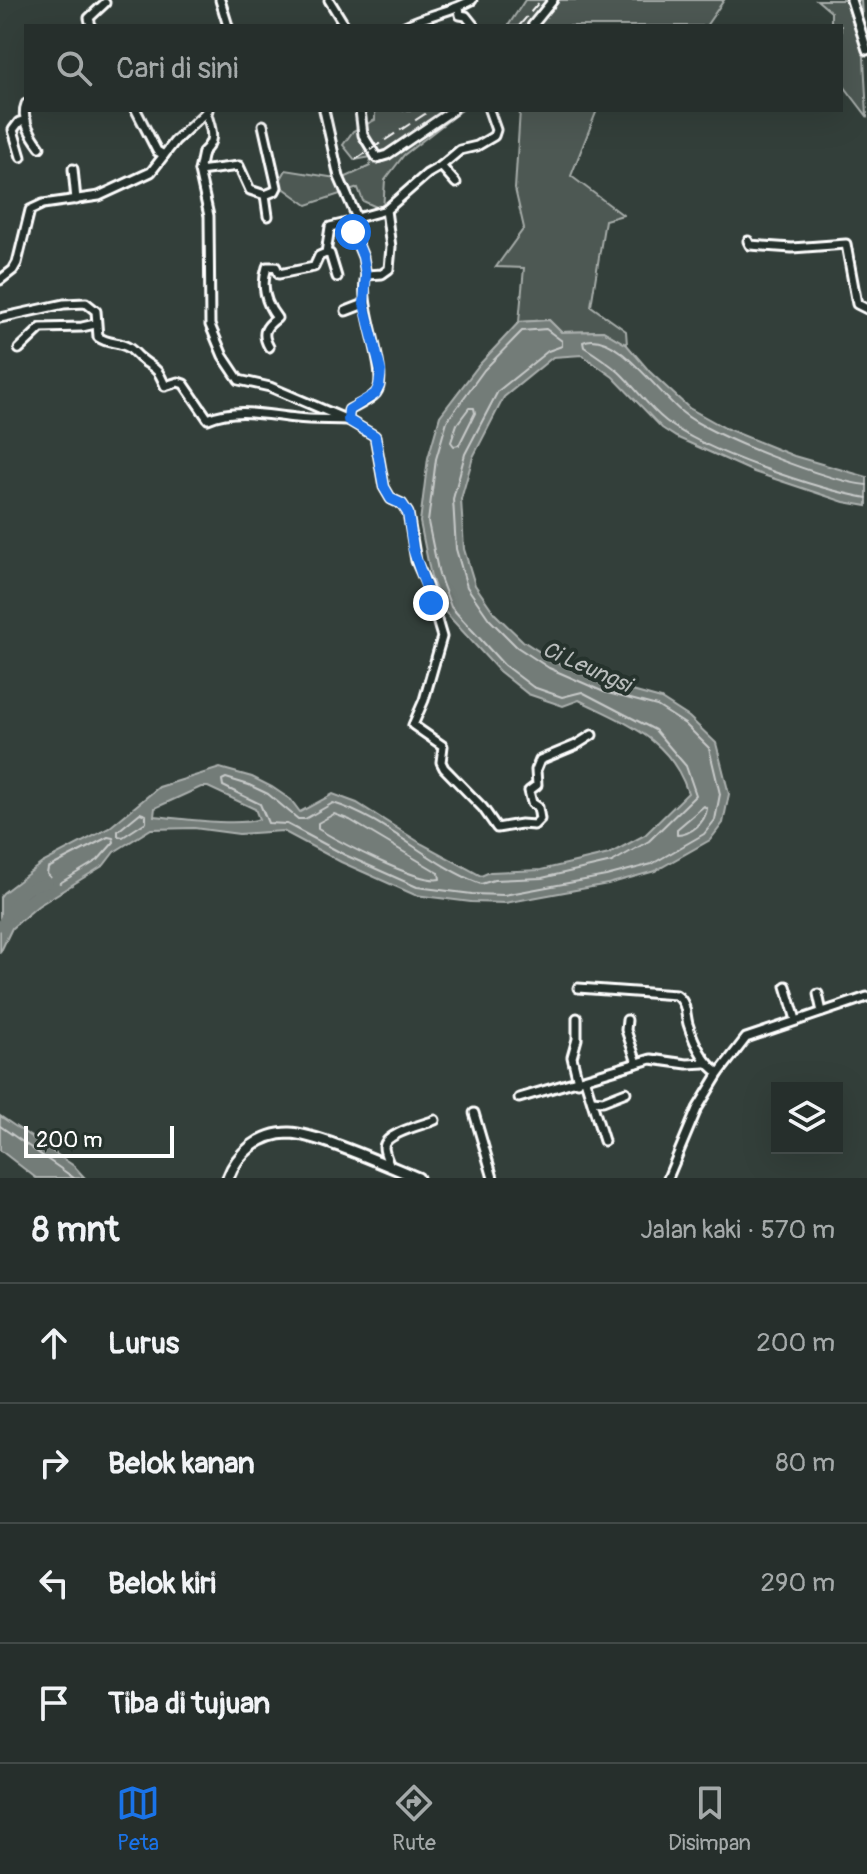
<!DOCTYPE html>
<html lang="id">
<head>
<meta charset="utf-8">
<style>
	body { margin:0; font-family:Pangolin,sans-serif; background:#323b38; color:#f1f3f6 }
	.controls { position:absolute; right:24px; bottom:24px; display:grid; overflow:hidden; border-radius:0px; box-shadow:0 8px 32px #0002 }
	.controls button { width:72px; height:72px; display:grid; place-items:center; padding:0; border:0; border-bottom:2px solid #424a48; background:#262f2c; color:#f1f3f6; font:40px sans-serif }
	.scale { position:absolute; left:24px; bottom:20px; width:150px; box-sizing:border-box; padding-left:8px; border:4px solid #fff; border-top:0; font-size:22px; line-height:28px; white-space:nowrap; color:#fff; -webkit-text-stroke:6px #26332d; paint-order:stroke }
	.stop { position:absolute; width:24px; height:24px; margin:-18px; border:6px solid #1a73e8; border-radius:50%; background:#fff }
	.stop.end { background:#1a73e8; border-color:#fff; box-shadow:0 2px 8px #0008 }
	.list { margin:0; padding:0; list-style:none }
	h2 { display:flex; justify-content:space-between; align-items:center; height:104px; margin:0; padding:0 32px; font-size:34px }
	h2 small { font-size:26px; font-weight:400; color:#a4a9a9 }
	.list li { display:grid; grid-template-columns:52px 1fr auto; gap:24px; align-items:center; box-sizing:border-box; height:120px; padding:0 32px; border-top:2px solid #424a48 }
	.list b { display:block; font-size:30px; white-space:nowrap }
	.list em { font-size:26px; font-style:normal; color:#a4a9a9 }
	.icon { flex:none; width:44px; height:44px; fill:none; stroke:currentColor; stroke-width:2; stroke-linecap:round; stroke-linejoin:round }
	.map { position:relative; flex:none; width:867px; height:1178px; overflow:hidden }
	.search { position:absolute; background:#262f2c; box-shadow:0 8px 32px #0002; left:24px; right:24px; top:24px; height:88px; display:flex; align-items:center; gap:20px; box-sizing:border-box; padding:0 28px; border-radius:0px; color:#a4a9a9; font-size:30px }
	.sheet { height:584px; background:#262f2c }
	nav { display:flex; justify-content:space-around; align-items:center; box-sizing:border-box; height:112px; border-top:2px solid #424a48; background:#262f2c; font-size:22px; color:#a4a9a9 }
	nav a { display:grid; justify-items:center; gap:4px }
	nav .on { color:#1a73e8 }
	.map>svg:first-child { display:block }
	.green { fill:#4d5853; stroke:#a6aca9; stroke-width:2 }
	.water { fill:#737b78; stroke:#abb0ae; stroke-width:2; fill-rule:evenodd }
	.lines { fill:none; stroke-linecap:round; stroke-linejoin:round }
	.shore { stroke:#c7cac9; stroke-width:2 }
	.river { stroke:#737b78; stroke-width:9 }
	.minor-casing { stroke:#fff; stroke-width:13 }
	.major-casing { stroke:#fff; stroke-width:15 }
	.minor { stroke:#26332d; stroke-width:7 }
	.major { stroke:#26332d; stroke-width:9 }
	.rail { stroke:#fff; stroke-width:2; stroke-dasharray:12 6; stroke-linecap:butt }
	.route { stroke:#1a73e8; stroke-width:10 }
	.labels { text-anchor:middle; stroke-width:8; stroke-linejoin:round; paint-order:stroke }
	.water-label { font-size:22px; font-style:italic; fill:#b9bdbc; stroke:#26332d }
</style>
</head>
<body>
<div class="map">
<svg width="867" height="1178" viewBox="0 0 867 1178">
	<rect width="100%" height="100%" fill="#333f3a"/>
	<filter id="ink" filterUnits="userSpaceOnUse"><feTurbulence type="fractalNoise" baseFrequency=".0125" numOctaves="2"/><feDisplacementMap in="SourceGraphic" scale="16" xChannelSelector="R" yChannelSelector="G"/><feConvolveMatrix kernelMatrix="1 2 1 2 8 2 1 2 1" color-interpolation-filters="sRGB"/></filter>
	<g filter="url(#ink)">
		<g class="green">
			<polygon points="525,0 724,0 706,26 508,26"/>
			<polygon points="817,0 861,0 867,116 841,82 841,26 831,26 831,12"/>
			<polygon points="375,110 462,110 404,155 385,180 383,210 363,201 358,188 307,205 278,184 286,170 342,179 370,166 371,157 355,160 343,145 353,131 375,120"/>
			<polygon points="520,110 597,110 571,176 623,215 605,220 591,306 626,331 627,345 603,331 561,332 549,320 519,322 524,268 496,267 524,228 515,189"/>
		</g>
		<g class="water">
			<path d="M549 320 561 332 603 331 627 345 650 372 689 408 725 428 794 456 867 477V506L844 502 754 472 676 437 662 428 613 377 582 355 553 357 504 397 473 457 461 499 464 549 475 585 495 614 523 641 554 661 607 684 661 699 689 717 716 743 729 794 723 823 710 840 655 871 608 884 505 903 471 902 415 895 341 862 283 831 239 834 194 828 151 829 114 852 104 865 38 906 12 928 0 953V897L3 893 42 863 109 828 159 787 220 768 252 777 272 787 291 800 300 812 333 794 357 803 422 844 481 876 490 872 541 870 609 854 645 835 688 793C670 738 627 724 579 700L563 706 528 694 499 671 444 611 431 577 420 522 428 458 440 416 479 365 519 322ZM201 787H208L255 809 259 819C239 827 177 818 154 816L155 808ZM45 883 49 884 7 915C12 897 29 889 45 883Z"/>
			<polygon points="0,1116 74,1166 85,1178 36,1178 0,1150"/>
		</g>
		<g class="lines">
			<g class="shore">
				<path d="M546 329 562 341V346L548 351 498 391 465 454 453 499 456 549 467 587 489 619 517 647 549 668 604 692 657 706 685 724 709 748 720 794 715 820 704 834 652 864 606 876 504 895 472 894 417 887 345 855 287 824 268 823 260 804 223 786 222 780 226 778 249 785 268 794 298 819H305L333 803C387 819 429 865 481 884L494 880 542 878 612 862 649 841 696 795 686 766 655 730 582 692 562 697 533 687 504 665 451 607 439 575 428 522 436 459 447 421 484 370 522 331Z"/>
				<polygon points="469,408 474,408 475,413 459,445 454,446 451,442 457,424"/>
				<path d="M867 485C832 483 711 436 683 413 658 394 615 328 583 342L584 347C595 354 608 363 619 372 635 387 648 407 666 421 705 452 817 489 867 498"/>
				<path d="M704 806 707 809C705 823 690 835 677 835V829Z"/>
				<polygon points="140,813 146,815 146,822 123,837 118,836 118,831"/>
				<path d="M334 814 350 820 439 873 440 879C418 884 340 842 318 829V823Z"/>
				<polygon points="108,837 113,838 114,842 98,860 60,883 56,883 47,874 48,868"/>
				<polyline points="0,1126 74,1178"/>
			</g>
			<g class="river">
				<polyline points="7,916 56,880"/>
				<path d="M0 926C13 906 21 885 48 883"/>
			</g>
			<g class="minor-casing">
				<g id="minor">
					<polyline points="220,0 228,26"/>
					<polyline points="329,0 345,26"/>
					<polyline points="851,0 867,50"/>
					<polyline points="459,7 460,15 466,16 474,26"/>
					<polyline points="91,26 89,18 105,3"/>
					<path d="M405 26C426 15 451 12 472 0"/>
					<polyline points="532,26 553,0"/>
					<path d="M26 104C20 118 31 135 40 147"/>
					<polyline points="136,110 157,151 164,155"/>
					<polyline points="324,110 339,177 357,218 354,235 363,257 366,275"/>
					<polyline points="360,110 363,135 377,158 387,155 453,110"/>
					<path d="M489 110 496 130 494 136 477 146 460 150 441 166 427 174 386 210 391 247 389 269 382 274 366 275C357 307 391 374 376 393 369 401 358 405 349 410L348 420 375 436 384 487 391 499 402 504 408 513 416 561 427 586 442 637 424 700 413 725 443 746 441 762 444 768 483 808 497 828 521 824 534 825 540 819 538 807 532 803 529 791 537 785 536 770 540 760 576 745 592 735"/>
					<path d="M206 111C210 128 218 139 203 152L199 171 209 216 210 325 223 356 239 380 270 387 343 418"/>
					<polyline points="263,125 277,187 275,191 265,195"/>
					<polyline points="21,157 13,130 19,122 26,120"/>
					<polyline points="441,166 456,183"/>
					<polyline points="73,169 76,200"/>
					<polyline points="199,171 239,166 250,190 265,195 268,216"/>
					<polyline points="357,218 386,210"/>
					<polyline points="748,241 750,245 792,248 846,244 857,304 867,309"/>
					<polyline points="326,253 330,254 337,277"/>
					<polyline points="0,280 13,270 17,263 30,210 43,204 99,196 151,172 175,141 208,110"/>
					<polyline points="346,311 364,304"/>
					<path d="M0 318 64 304 86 303 96 311 98 337C110 345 119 341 129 348 131 349 138 356 139 357 155 371 156 364 165 386L178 382 184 384 208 419C237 407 266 415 296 418 313 420 331 419 348 420"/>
					<path d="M269 347C261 333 265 327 277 318 265 303 261 285 267 267H276L279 274 314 267 319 256 326 253 330 227 355 221"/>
					<polyline points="19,349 41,328 82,327 95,324"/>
					<polyline points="786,986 796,1020"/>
					<path d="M578 988 676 995C687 1002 685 1013 688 1024 694 1043 704 1063 719 1073"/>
					<polyline points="818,994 822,1012"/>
					<polyline points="577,1018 577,1039 572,1057 578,1082"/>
					<polyline points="627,1020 626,1030 637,1063"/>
					<polyline points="585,1080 604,1141"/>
					<polyline points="519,1098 651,1059 687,1064 705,1063"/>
					<polyline points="592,1100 603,1101 626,1092"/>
					<polyline points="474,1113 493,1178"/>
					<path d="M390 1166C388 1161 384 1153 384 1147 385 1133 423 1125 435 1120"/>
					<polyline points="668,1178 697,1109 719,1073 746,1038 867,997"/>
				</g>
			</g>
			<g class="major-casing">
				<path id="major" d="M228 1178C237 1153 261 1133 289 1133 318 1134 388 1166 418 1178"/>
			</g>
			<use href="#minor" class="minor"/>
			<use href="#major" class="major"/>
			<g class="rail">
				<polyline points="519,26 541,0"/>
				<polyline points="355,160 431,110"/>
			</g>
		</g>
	</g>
	<g class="lines" filter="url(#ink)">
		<polyline class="route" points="353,232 363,257 366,275 364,304 381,371 379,386 375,394 349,410 348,420 375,436 384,487 391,499 402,504 408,513 413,549 431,603"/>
	</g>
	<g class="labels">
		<g class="water-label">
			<text transform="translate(587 666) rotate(24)" y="8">Ci Leungsi</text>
		</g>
	</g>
</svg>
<div class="controls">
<button><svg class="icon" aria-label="layers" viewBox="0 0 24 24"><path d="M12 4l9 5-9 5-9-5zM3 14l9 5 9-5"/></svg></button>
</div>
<div class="scale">200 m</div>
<div class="stop" style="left:353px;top:232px"></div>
<div class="stop end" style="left:431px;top:603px"></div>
<div class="search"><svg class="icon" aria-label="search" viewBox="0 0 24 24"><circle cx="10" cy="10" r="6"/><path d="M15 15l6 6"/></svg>Cari di sini</div>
</div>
<section class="sheet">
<h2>8 mnt<small>Jalan kaki · 570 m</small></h2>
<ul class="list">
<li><svg class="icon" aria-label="ahead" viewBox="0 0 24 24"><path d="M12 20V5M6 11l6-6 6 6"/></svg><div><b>Lurus</b></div><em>200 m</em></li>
<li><svg class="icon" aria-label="right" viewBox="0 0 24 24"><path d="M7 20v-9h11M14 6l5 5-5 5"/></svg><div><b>Belok kanan</b></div><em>80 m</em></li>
<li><svg class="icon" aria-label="left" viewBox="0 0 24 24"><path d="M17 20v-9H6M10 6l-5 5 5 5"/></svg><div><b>Belok kiri</b></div><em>290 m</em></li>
<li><svg class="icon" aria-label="arrive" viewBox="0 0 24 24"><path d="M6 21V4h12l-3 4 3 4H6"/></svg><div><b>Tiba di tujuan</b></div></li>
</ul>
</section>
<nav>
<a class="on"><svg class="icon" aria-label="map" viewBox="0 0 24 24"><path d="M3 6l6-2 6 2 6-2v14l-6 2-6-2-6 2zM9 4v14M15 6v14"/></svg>Peta</a>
<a><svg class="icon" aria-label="directions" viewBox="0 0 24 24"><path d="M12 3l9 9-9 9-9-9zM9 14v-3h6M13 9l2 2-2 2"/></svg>Rute</a>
<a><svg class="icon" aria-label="saved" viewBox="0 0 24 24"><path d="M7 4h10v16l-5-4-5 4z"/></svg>Disimpan</a>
</nav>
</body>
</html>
